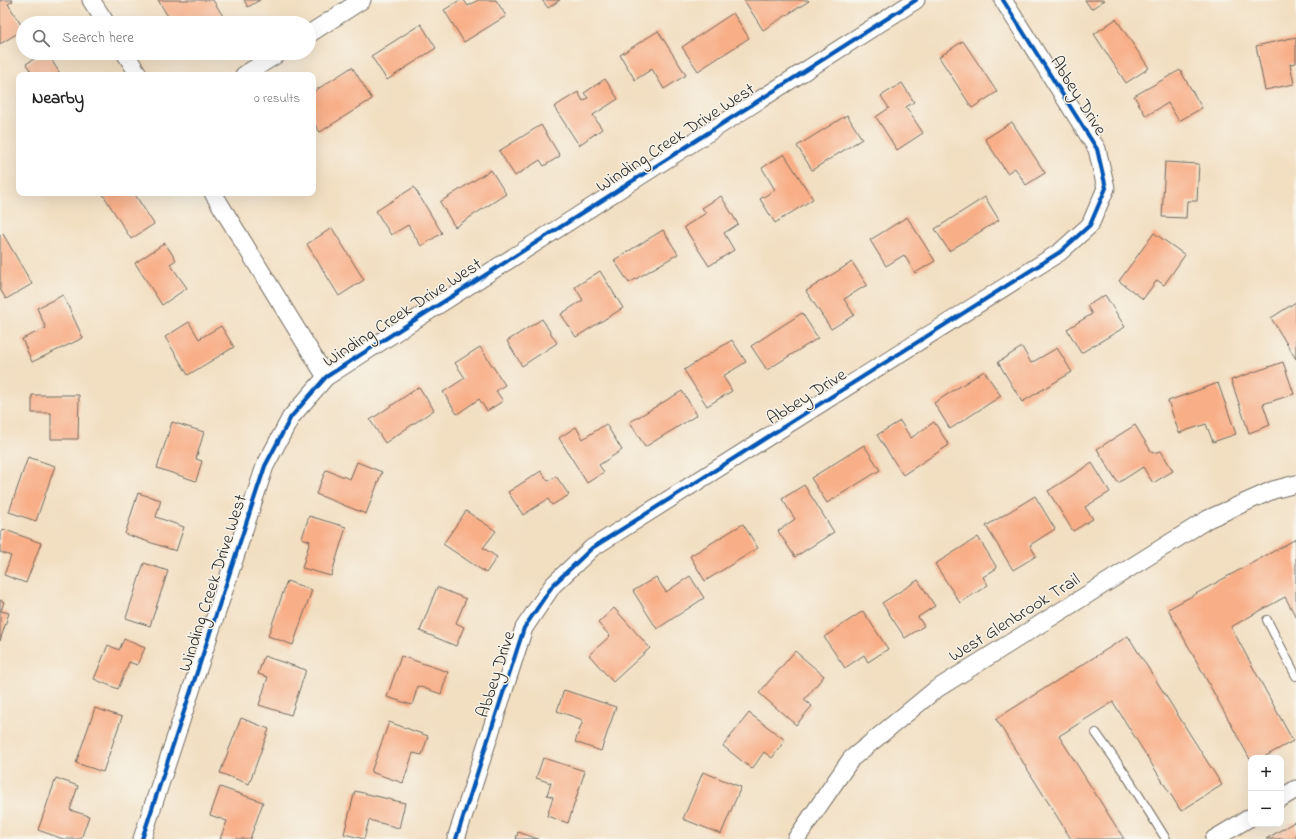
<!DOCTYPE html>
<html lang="en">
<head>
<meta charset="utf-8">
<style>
	body { margin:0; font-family:"Indie Flower",sans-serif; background:#f2f2f2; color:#222 }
	.controls { position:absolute; right:12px; bottom:12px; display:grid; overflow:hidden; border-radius:8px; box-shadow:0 4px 16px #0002 }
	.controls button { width:36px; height:36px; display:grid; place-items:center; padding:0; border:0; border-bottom:1px solid #e0e0e0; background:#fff; color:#222; font:20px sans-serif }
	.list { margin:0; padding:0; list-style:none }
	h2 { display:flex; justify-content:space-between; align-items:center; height:52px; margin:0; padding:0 16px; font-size:17px }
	h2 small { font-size:13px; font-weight:400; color:#767676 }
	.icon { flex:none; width:22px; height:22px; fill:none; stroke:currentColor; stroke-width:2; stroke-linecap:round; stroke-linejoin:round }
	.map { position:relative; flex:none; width:1296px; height:839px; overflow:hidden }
	.search { position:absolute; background:#fff; box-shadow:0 4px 16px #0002; left:16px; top:16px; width:300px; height:44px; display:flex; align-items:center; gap:10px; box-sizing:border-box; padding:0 14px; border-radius:22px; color:#767676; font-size:15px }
	.panel { position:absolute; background:#fff; box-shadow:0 4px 16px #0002; left:16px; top:72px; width:300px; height:124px; border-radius:8px }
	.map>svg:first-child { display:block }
	.building { fill:#f8ae87 }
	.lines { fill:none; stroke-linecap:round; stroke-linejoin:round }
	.lane-casing { stroke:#716a60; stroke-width:10 }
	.street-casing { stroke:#716a60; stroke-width:19 }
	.lane { stroke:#fff; stroke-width:8 }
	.street { stroke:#fff; stroke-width:17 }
	.cycleway-casing { stroke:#f7f3e8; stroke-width:6 }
	.cycleway { stroke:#0057b8; stroke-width:4 }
	.labels { text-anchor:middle; stroke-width:3; stroke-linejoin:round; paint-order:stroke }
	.street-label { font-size:18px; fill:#2b2b2b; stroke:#f7f3e8 }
</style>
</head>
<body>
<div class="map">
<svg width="1296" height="839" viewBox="0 0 1296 839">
	<rect width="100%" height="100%" fill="#f7f3e8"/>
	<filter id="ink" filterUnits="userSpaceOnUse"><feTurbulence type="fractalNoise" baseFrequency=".025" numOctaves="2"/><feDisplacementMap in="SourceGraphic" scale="8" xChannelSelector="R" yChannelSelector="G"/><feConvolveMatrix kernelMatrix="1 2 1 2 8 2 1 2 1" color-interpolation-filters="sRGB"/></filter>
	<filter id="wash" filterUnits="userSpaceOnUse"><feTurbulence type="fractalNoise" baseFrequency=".012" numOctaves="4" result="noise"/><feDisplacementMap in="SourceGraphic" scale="16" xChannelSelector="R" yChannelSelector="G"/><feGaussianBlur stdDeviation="0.9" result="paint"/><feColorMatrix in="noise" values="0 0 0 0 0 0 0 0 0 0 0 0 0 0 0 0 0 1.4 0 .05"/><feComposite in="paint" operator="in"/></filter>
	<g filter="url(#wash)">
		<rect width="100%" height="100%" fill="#f2dfc2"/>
		<g id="blocks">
			<g class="building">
				<polygon points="0,0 12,0 13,1 8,4 23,28 23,30 0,44"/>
				<polygon points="158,0 213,0 226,21 223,23 196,23 191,15 177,23 172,23"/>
				<polygon points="244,0 260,0 248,7"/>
				<polygon points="460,0 464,0 468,6 478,0 496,0 506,16 464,42 444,10"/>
				<polygon points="542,0 560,0 548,8"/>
				<polygon points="744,0 808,0 809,1 763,30"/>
				<polygon points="1085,0 1105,0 1091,9"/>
				<polygon points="733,13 749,38 698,71 682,47"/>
				<polygon points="1116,19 1149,68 1126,83 1094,34"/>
				<polygon points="421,24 436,48 387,80 371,56"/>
				<polygon points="658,31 686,75 664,89 652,69 635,80 620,55"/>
				<polygon points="1296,37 1296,63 1290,64 1294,84 1265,90 1256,46"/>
				<polygon points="963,41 997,92 972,108 939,57"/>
				<polygon points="44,53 47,53 61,75 33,75 26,64"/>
				<polygon points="352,67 372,99 320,132 313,122 313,92"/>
				<polygon points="1180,70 1202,108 1179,121 1168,103 1146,116 1134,96"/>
				<polygon points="605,79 618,99 593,115 602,129 579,145 554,107 578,92 583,101 588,98 584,93"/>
				<polygon points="902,83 914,102 906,107 923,133 897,150 876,117 889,108 881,96"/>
				<polygon points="847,115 862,139 812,170 797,146"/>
				<polygon points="1012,122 1045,173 1026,185 1015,168 1007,173 985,139"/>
				<polygon points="541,125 560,156 544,166 540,160 515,176 499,151"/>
				<polygon points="784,154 813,199 775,223 760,199 775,190 762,168"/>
				<polygon points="1165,162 1199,164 1197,201 1187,201 1186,218 1162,217"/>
				<polygon points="491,170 506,194 455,227 440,202"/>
				<polygon points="414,187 442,233 421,246 408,225 391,235 376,211"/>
				<polygon points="102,193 134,193 154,224 131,239"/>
				<polygon points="721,196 738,224 724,233 734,250 709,266 684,227 706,213 702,208"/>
				<polygon points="985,197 999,220 949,251 935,229"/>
				<polygon points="907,217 935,261 915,273 904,255 886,266 870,240"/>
				<polygon points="332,228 364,280 339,296 307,244"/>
				<polygon points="663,230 678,254 629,283 614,260"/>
				<polygon points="1154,233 1185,255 1164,285 1157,280 1143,299 1119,281"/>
				<polygon points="3,234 32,284 6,299 0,289 0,235"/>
				<polygon points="165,243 176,260 170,264 187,288 162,305 135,263"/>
				<polygon points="852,262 867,285 844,299 854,315 831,329 806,291"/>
				<polygon points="600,271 623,308 576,337 561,314 583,300 575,287"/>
				<polygon points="63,295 83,338 32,362 22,339 46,328 37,308"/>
				<polygon points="1105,295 1125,327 1081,353 1067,329 1092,314 1087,306"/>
				<polygon points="1296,302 1296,359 1271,318"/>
				<polygon points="802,313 818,338 767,370 751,346"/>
				<polygon points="542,319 557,343 522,366 507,341"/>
				<polygon points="189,322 199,339 221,326 234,347 188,375 165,337"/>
				<polygon points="732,340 746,362 723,376 732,391 707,406 684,370"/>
				<polygon points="480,347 505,385 496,391 503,401 487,411 479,399 457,414 443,392 465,378 455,363"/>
				<polygon points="1022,347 1031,363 1057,348 1072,372 1022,402 998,362"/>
				<polygon points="1283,362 1294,394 1263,404 1270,425 1249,433 1231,380"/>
				<polygon points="984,371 1001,396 950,429 934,403"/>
				<polygon points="1218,383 1236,434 1213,442 1206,424 1179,433 1168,401"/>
				<polygon points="419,387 434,410 385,443 370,420"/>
				<polygon points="682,391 697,415 645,447 630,422"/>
				<polygon points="32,395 79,395 78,439 51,439 51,413 32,413"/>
				<polygon points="900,421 911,438 934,422 949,445 903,475 877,435"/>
				<polygon points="172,422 204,432 196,459 202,461 196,481 157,468"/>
				<polygon points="606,424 622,450 599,465 604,472 587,483 559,438 576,427 583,439"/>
				<polygon points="1135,425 1152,453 1161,451 1173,471 1153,483 1143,467 1118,483 1097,449"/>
				<polygon points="864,445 880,470 827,503 811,478"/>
				<polygon points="28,457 55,466 36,521 9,512"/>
				<polygon points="357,462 382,472 366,514 316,494 326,470 350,479"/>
				<polygon points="1092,463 1110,492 1085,507 1093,519 1073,531 1048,491"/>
				<polygon points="541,471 548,481 556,476 569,495 552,505 548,499 523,515 508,492"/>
				<polygon points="804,485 834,532 795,557 778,531 795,519 782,499"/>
				<polygon points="138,493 161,500 156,517 184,527 176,551 125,534"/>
				<polygon points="1035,496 1055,529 1030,545 1036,556 1013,570 986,526"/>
				<polygon points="466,511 496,531 483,548 497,557 486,573 443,544"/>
				<polygon points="309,516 346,527 331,576 302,568 310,541 302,538"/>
				<polygon points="743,524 758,548 705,581 690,556"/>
				<polygon points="3,529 41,543 26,583 4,575 11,556 0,552 0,536"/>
				<polygon points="978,537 997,568 983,577 988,585 960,603 935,564"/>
				<polygon points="1296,539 1296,617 1285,597 1231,627 1293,741 1262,758 1251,758 1251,761 1168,609"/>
				<polygon points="144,563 168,571 150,626 126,618"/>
				<polygon points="690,576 704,598 657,629 633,591 656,577 666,592"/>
				<polygon points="918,580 935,606 918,617 924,626 905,638 882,603"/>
				<polygon points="287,581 312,590 293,645 268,636"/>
				<polygon points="437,587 466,599 456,623 464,627 456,646 420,631"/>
				<polygon points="0,600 4,602 1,611 9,613 0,641"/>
				<polygon points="614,608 650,648 613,682 589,655 610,636 598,623"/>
				<polygon points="863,611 888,649 868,662 864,655 845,668 824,637"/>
				<polygon points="1128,636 1222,785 1181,811 1113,702 1059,736 1124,839 1071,839 996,719"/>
				<polygon points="124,639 145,648 137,665 129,662 118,689 94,679 108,645 119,650"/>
				<polygon points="795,651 824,676 804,700 812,706 796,725 759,693"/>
				<polygon points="264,656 306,670 291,715 259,705 268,677 258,674"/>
				<polygon points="401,656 448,672 441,694 418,686 412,705 387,697"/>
				<polygon points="564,690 616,707 601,751 575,742 583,720 557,711"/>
				<polygon points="95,708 122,717 103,772 76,763"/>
				<polygon points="749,713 785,740 772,758 764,752 752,769 723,746"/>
				<polygon points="241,718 269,729 249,784 220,773"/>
				<polygon points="389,722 428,736 422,755 413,753 403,783 371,772"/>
				<polygon points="543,758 585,771 568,823 547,816 553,797 547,795 551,783 536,778"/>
				<polygon points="703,772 741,787 721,834 683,819"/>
				<polygon points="56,778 78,786 70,810 89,816 81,839 63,839 38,830"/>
				<polygon points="220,787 263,802 250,839 220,839 227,821 210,815"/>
				<polygon points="355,791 405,803 399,828 369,820 364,839 344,834"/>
				<polygon points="1296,821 1296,839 1266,839"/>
				<polygon points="518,832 538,839 516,839"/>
			</g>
		</g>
	</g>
	<g filter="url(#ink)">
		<use href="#blocks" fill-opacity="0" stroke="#716a60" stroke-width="1"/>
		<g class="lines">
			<g class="lane-casing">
				<g id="lane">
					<polyline points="1267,620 1296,676"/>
					<polyline points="1096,733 1126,775 1166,839"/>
				</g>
			</g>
			<g class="street-casing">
				<g id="street">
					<polyline points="91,0 106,23"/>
					<polyline points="309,34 362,0"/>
					<polyline points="125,53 139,75"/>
					<polyline points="244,75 279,53"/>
					<polyline points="213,193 326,377"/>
					<polyline points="1281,798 1296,789"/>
					<polyline points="142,839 265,466 291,417 326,377 385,339 916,0"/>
					<polyline points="456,839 524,628 553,585 592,548 1060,252 1090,225 1106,188 1097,149 1003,0"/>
					<polyline points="796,839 851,759 935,690 1208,519 1273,490 1296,484"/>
					<polyline points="1214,839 1251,817"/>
				</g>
			</g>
			<use href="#lane" class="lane"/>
			<use href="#street" class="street"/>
			<g class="cycleway-casing">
				<g id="cycleway">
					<polyline points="142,839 265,466 291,417 326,377 385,339 916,0"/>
					<polyline points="456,839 524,628 553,585 592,548 1060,252 1090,225 1106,188 1097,149 1003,0"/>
				</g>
			</g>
			<use href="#cycleway" class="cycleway"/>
		</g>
	</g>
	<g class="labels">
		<g class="street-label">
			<text transform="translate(1079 95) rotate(58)" y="6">Abbey Drive</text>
			<text transform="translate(675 137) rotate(-33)" y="6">Winding Creek Drive West</text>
			<text transform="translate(402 312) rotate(-33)" y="6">Winding Creek Drive West</text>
			<text transform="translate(806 396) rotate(-32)" y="6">Abbey Drive</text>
			<text transform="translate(212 583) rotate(-72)" y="6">Winding Creek Drive West</text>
			<text transform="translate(1014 617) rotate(-32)" y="6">West Glenbrook Trail</text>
			<text transform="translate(495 674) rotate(-72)" y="6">Abbey Drive</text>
		</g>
	</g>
</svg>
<div class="controls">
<button>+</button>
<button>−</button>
</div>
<div class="search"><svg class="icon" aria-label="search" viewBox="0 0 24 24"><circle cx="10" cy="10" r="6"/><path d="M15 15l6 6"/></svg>Search here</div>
<section class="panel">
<h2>Nearby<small>0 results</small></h2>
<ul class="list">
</ul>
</section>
</div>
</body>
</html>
